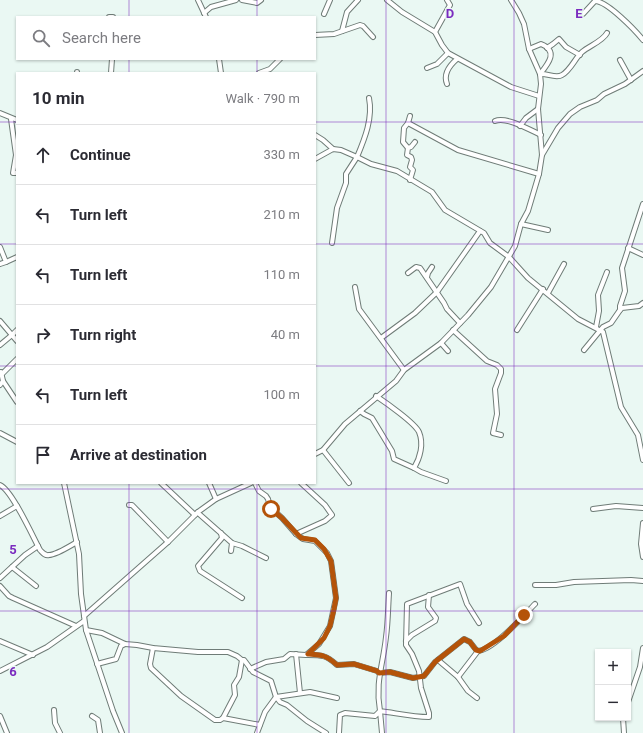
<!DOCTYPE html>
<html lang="en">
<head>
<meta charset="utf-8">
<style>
	body { margin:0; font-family:Roboto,sans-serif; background:#f7f7f7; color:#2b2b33 }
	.controls { position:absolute; right:12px; bottom:12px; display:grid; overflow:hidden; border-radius:0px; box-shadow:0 1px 3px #0004 }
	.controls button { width:36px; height:36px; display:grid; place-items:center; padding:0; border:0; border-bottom:1px solid #e1e1e2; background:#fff; color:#2b2b33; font:20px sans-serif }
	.stop { position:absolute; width:12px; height:12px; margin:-9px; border:3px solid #b45309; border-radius:50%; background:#fff }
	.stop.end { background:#b45309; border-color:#fff; box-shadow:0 1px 4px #0008 }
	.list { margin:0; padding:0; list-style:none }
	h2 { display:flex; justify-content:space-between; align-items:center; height:52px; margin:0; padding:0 16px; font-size:17px }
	h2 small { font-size:13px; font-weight:400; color:#7c7c81 }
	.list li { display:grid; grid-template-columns:26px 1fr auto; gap:12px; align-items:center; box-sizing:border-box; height:60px; padding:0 16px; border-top:1px solid #e1e1e2 }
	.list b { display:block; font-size:15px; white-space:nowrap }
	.list em { font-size:13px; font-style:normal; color:#7c7c81 }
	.icon { flex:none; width:22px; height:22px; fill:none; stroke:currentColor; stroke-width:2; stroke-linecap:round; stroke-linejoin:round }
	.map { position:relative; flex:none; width:643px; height:733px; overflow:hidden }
	.search { position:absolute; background:#fff; box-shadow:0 1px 3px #0004; left:16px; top:16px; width:300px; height:44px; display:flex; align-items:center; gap:10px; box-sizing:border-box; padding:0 14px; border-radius:0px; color:#7c7c81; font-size:15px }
	.panel { position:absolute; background:#fff; box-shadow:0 1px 3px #0004; left:16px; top:72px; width:300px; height:412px; border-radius:0px }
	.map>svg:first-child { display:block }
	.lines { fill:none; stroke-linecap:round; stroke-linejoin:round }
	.minor-casing { stroke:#6f7c77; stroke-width:6 }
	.minor { stroke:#fff; stroke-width:4 }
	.route { stroke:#b45309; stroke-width:5 }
	.grid { fill:none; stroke:#7b2cbf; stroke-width:1; stroke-opacity:0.55 }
	.grid-label { font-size:13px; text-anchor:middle; font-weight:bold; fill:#7b2cbf; stroke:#eaf8f3; stroke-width:3; stroke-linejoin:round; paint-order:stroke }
</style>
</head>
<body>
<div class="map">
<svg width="643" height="733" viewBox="0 0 643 733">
	<rect width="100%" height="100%" fill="#eaf8f3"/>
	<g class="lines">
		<g class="minor-casing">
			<g id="minor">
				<polyline points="198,0 206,17"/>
				<polyline points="242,0 257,3 261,0"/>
				<polyline points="387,0 402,12 435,32 442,45 448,53 511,87 539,96"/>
				<polyline points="204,13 211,7 236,0"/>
				<polyline points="324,14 330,0"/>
				<path d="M583 14 595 1C607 1 635 30 643 40"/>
				<polyline points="109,17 113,17"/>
				<polyline points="342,31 347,12 358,0"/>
				<polyline points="435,32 450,5 447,0"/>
				<polyline points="315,35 334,34 360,25 363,26 373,37"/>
				<polyline points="547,48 553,44 559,39 566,47 580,55"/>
				<path d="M529 49 541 44C559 51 548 64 540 74"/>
				<polyline points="219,59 221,73"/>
				<polyline points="620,60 631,80"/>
				<polyline points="427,68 437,64 448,53"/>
				<polyline points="77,73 77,72"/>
				<polyline points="111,73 112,59"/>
				<polyline points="259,73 270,69 280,59"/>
				<path d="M540 74C547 73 556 79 562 75 571 70 575 58 582 52 589 46 603 41 607 33"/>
				<path d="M447 84C443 74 450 65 457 59"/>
				<polyline points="0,113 17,120"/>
				<polyline points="11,119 16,155 13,173 17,173"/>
				<path d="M495 121C506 116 530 130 541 135"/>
				<polyline points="408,123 458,150 539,174"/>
				<polyline points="520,126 526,118 538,109"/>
				<polyline points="315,135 323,140 333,149"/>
				<polyline points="408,148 403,142 404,128 408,123 410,116"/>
				<polyline points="542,155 558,128 570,114 580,107 597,100 604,94 625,84 643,71"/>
				<path d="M315 159 333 149 341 150 357 157C365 138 373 118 369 98"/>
				<polyline points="410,180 413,170 410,167 412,160 411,157 407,155 408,148 411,147 415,142"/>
				<polyline points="521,224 548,230"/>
				<polyline points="332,243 337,208 346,183 346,174 357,157 371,164 397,171 432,192 445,210 484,233 490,243 509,257 528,278 578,319 603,332 621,407 638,435 643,460"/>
				<polyline points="0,247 6,262 0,264"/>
				<polyline points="628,248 643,255"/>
				<polyline points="6,262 17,257"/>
				<polyline points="408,273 416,267 420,268 444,303 447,309 460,323"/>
				<polyline points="427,277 428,273 432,267"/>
				<polyline points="355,287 359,309 404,370"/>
				<polyline points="548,293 564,264"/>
				<polyline points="620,310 622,308 639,306 643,303"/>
				<polyline points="0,321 17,341"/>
				<polyline points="596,327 599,311 598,295 607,272"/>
				<polyline points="453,330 487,361 497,365 501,369 501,373 495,389 497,414 493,433 501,435"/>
				<polyline points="517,330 543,289"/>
				<polyline points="381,338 415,313 437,292 480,231"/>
				<polyline points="441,343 448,351"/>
				<polyline points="0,345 12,335 17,330"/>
				<polyline points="584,350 603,327 611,323 620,310 620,306 625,291 622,268 643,204"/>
				<polyline points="2,374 17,359"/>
				<polyline points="3,381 17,402"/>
				<polyline points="0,385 3,381 1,372"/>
				<path d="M376 396C385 402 415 423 419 432 424 444 420 458 414 468L421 472 446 481"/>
				<polyline points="360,411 364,414 372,418 392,451 394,459 414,468"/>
				<polyline points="0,433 17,442"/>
				<polyline points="323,450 349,483"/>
				<polyline points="315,454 323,450 345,424 396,381 404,370 441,343 468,315 491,287 515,246 521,224 528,211 539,174 542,155 538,109 541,84 540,74 529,49 524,24 519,13 511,0"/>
				<polyline points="64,483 79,554 81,594 86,630 113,711 122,733"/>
				<polyline points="161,483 195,515"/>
				<polyline points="209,483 216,499"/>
				<polyline points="255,483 259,491 266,496 268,499 270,507 282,518 296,534 325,521 332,515 325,505 301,483"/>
				<path d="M0 485C12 490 33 537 40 550 43 553 45 556 49 555 56 555 70 546 77 542"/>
				<polyline points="129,505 132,505 168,542"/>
				<polyline points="593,509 616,506 643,508"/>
				<polyline points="198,512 198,513 232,543 231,551"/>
				<polyline points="0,516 17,506"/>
				<polyline points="643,523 641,544 643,557"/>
				<polyline points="221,533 222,538 198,566 200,571 242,598"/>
				<polyline points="232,543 242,546 266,558"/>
				<polyline points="12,567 36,586"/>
				<polyline points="0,578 25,555 38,546"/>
				<polyline points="535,585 556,585 574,582 631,580 643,581"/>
				<polyline points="0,586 9,596 13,598 76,626"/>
				<path d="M389 593C388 608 388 623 386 637 383 665 375 682 380 711 396 713 412 717 429 717V713L421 688 419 671 412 654 406 645 407 604 460 584 467 604 479 623"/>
				<polyline points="84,616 168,542 198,512 216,499 251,483"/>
				<polyline points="86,630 102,633 125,644 137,645 153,648 198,652 228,652 237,656 242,660 244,660 253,672 271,681 276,697 280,702 287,705 307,721 326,733"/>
				<polyline points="0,641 33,655"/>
				<polyline points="406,641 412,635 435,621 436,618 428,607 429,595"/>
				<polyline points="153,648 150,664 151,668 181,696 215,720 220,720 223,718 235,695 234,685 239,677 242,660"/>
				<polyline points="296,654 300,693"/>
				<path d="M308 655C322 655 326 655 337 665L354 664 377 671 379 673 390 672 413 678 424 676 435 662 464 639 470 642 477 651C493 651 524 615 535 604"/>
				<polyline points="438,660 458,677 468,691 477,698"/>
				<polyline points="97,664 116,659 121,646 125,644"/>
				<polyline points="250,669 266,662 284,659 290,654 306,655 319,644 330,626 336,598 331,561 327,553 315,541 303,539 296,534"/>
				<polyline points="0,671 47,647 84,621"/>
				<polyline points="458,677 478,651"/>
				<polyline points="628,702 640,667 643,648"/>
				<polyline points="54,710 55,723 60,733"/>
				<polyline points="0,716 7,733"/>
				<polyline points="92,716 98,720 100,733"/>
				<polyline points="223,718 260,725"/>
				<polyline points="623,718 624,733"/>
				<polyline points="257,733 265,712 276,697 310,692 337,698"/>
				<polyline points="339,733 340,715 345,713 375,716 380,711 382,733"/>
			</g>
		</g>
		<use href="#minor" class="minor"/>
	</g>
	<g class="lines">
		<path class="route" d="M271 509 282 518 301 538 315 540 324 549 331 561 336 598 334 609 330 626 324 638 308 654C322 655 326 655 337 665L354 664 377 671 379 673 390 672 413 678 424 676 435 662 464 639 470 642 476 650 480 651 504 636 524 615"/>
	</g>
	<path class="grid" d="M129 0V17M257 0V17M386 0V733M514 0V733M129 59V73M257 59V73M0 122H17M315 122H643M0 244H17M315 244H643M0 366H17M315 366H643M129 483V733M257 483V733M0 489H643M0 611H643"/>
	<g class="grid-label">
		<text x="450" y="18">D</text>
		<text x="579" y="18">E</text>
		<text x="13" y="554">5</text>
		<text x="13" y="676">6</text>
	</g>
</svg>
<div class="controls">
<button>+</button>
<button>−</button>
</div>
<div class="stop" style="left:271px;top:509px"></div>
<div class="stop end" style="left:524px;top:615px"></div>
<div class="search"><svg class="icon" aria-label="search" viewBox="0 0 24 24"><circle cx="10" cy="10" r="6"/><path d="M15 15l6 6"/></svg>Search here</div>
<section class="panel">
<h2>10 min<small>Walk · 790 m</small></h2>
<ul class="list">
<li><svg class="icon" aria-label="ahead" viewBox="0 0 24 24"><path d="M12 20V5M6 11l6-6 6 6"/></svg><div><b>Continue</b></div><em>330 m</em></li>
<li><svg class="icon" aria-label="left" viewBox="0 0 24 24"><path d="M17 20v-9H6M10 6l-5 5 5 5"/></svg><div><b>Turn left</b></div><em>210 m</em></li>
<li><svg class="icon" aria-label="left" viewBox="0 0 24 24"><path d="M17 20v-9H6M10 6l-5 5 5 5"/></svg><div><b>Turn left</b></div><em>110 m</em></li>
<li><svg class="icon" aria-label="right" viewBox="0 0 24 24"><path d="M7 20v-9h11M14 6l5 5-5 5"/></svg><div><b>Turn right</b></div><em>40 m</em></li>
<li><svg class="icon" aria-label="left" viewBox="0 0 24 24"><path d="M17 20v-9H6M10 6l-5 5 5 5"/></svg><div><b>Turn left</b></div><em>100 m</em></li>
<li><svg class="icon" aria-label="arrive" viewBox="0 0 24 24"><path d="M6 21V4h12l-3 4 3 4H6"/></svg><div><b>Arrive at destination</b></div></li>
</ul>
</section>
</div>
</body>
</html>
